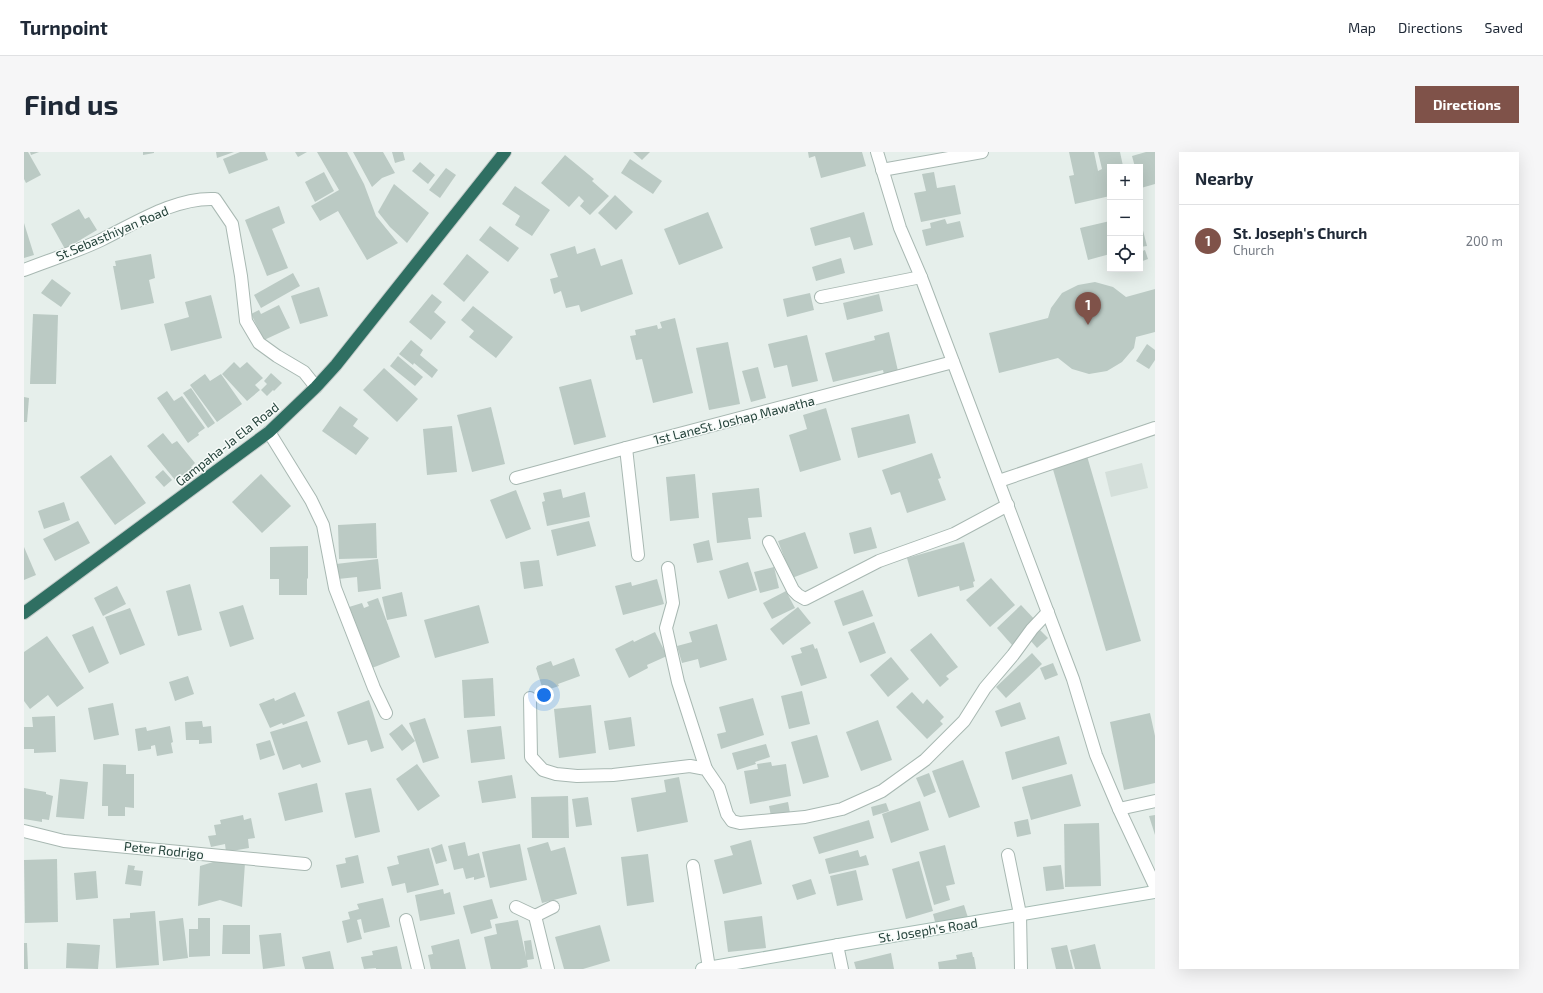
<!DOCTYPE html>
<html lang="en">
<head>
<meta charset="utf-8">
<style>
	body { margin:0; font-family:"Exo 2",sans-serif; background:#f6f6f7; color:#1f2937 }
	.controls { position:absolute; right:12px; top:12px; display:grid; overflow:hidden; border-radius:0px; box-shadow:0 4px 16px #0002 }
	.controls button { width:36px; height:36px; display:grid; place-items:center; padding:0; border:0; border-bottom:1px solid #e0e1e3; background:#fff; color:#1f2937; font:20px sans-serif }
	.you { position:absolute; left:520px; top:543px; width:14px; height:14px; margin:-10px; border:3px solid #fff; border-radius:50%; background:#1a73e8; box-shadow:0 0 0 6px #1a73e833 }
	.badge { display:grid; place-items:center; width:26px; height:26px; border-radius:50%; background:#7f5249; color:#fff; font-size:13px; font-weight:700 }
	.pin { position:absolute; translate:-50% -33px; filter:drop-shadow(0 1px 2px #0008) }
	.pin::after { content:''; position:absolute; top:21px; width:14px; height:12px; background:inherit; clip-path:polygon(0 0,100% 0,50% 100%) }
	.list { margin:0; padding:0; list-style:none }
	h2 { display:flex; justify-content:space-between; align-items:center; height:52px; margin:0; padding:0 16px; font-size:17px }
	h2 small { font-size:13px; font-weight:400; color:#747a83 }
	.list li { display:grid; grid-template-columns:26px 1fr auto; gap:12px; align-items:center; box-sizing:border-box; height:72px; padding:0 16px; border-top:1px solid #e0e1e3 }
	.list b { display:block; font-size:15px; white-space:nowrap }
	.list p { margin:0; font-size:13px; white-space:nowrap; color:#747a83 }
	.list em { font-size:13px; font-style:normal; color:#747a83 }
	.icon { flex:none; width:22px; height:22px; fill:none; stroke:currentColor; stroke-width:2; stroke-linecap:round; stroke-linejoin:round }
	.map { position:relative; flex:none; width:1131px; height:817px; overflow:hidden; border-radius:0px }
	header { display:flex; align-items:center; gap:24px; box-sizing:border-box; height:56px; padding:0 20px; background:#fff; border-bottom:1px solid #e0e1e3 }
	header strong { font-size:19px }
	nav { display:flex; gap:22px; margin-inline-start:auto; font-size:14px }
	.intro { display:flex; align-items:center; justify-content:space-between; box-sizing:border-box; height:96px; padding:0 24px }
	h1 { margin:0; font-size:28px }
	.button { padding:10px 18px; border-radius:0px; background:#7f5249; color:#fff; font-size:14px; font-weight:700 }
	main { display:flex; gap:24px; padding:0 24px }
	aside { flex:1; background:#fff; border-radius:0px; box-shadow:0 4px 16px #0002 }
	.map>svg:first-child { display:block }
	.built { fill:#d4dfda }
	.building { fill:#bbcac4 }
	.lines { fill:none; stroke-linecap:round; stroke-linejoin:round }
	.street-casing { stroke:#a8b8b2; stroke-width:14 }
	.secondary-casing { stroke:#a4bbb3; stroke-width:14 }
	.highway-casing { stroke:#c2cac8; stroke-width:14 }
	.street { stroke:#fff; stroke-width:12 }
	.secondary { stroke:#fff; stroke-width:12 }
	.highway { stroke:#2f6f62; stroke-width:12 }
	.labels { text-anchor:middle; stroke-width:3; stroke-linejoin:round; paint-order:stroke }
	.street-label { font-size:13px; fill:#24423a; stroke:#f7fbf9 }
</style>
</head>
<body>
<header>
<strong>Turnpoint</strong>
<nav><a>Map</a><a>Directions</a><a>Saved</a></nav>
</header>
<div class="intro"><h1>Find us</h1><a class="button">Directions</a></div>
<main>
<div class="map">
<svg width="1131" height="817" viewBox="0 0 1131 817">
	<rect width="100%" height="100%" fill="#e6efeb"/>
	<polygon class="built" points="1118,311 1124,336 1087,345 1081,320"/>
	<g class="building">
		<polygon points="0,0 4,0 17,23 2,31 0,27"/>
		<polygon points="6,0 15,0 7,3"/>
		<polygon points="119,0 130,0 130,1 119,3"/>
		<polygon points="192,0 210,0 193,6"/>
		<polygon points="216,0 241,0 244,8 205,22 199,7"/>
		<polygon points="271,0 283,0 274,5"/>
		<polygon points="293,0 323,0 340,32 352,64 374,91 343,108 314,59 296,69 287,54 315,38"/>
		<polygon points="329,0 359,0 371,21 358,26 348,35"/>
		<polygon points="368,0 379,0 381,8 371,11"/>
		<polygon points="609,0 626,0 618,8"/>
		<polygon points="784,0 838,0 842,14 797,26 791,4 785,6"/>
		<polygon points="1045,0 1070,0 1074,19 1078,17 1074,0 1096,0 1099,14 1101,13 1101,15 1086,15 1086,44 1051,52 1045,24 1050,23"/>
		<polygon points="1122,0 1131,0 1131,32 1117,36 1116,15 1111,15 1108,4"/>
		<polygon points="541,3 570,27 568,29 585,44 566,63 556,54 560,49 555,44 545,55 517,31"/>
		<polygon points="606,7 638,29 629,42 597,21"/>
		<polygon points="396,10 411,23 404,32 388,19"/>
		<polygon points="422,16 432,23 416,46 405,38"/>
		<polygon points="300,20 310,39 291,50 281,30"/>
		<polygon points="910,20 913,36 931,33 937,62 897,70 890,41 902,39 898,22"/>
		<polygon points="370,32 405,61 383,91 366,75 354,60"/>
		<polygon points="491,34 526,58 508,84 491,73 496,64 478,52"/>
		<polygon points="591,43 609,60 592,78 574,61"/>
		<polygon points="255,54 261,71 248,77 264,116 243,124 221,68"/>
		<polygon points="55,57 61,67 65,65 73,78 41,97 27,72"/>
		<polygon points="684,60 699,96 655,113 640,77"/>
		<polygon points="840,60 849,93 830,98 826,85 791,94 786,76"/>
		<polygon points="921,67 923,72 936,69 940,85 902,94 898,78 907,76 906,71"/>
		<polygon points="1116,67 1123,94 1116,95"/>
		<polygon points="1086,69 1086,102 1064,108 1056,76"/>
		<polygon points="0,71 10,103 0,106"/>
		<polygon points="466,74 495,96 484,110 455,88"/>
		<polygon points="551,94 553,102 571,96 577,114 598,107 609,142 557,160 555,153 542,156 537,139 530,142 526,127 534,125 526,102"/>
		<polygon points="1121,98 1124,107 1116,110 1116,100"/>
		<polygon points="127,102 131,126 125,128 130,151 97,158 89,114 92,114 91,109"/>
		<polygon points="443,102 465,120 440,150 419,132"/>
		<polygon points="817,106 821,121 792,129 788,115"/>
		<polygon points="269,121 276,134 237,156 230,143"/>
		<polygon points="28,127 47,141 37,155 17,141"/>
		<polygon points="1071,130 1089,135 1102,145 1131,137 1131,180 1112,185 1110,196 1098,210 1083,219 1065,222 1048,217 1034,206 975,221 965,181 1024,166 1027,156 1038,141 1054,133"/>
		<polygon points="295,135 304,164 276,172 267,144"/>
		<polygon points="786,141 790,158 763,165 759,147"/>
		<polygon points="408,142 418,150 410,160 422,170 407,188 385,170"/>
		<polygon points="855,142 859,159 823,168 819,151"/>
		<polygon points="187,143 198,186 147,199 140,172 165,165 161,150"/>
		<polygon points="255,153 266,176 240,188 227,162 235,158 237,162"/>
		<polygon points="449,154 489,185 472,206 445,185 450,179 437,168"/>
		<polygon points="9,162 34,163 32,232 6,232"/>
		<polygon points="651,166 669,241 629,251 618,207 612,208 606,184 612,183 611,178 633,173 634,177 638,176 636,170"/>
		<polygon points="865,180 874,219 860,223 859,218 809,230 801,201 851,188 850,184"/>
		<polygon points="783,183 794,229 768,235 763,213 750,216 744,192"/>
		<polygon points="387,188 399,198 396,203 414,218 408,226 390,211 389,213 375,202"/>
		<polygon points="704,190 716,252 685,258 672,196"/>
		<polygon points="1123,192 1131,198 1131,208 1125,217 1112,209"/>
		<polygon points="374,204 399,225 391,234 366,214"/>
		<polygon points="210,210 216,216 223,210 239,226 231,233 236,238 223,249 198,222"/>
		<polygon points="734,215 742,246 727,250 718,219"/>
		<polygon points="360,216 394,247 373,270 339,238"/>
		<polygon points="247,221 258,231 250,239 249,238 243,244 237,238 243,232 240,229"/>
		<polygon points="181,222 186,229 197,222 218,252 193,270 166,233"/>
		<polygon points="567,227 582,285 550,293 535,235"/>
		<polygon points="167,236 191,271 184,276 159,241"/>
		<polygon points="143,239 150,249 158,244 181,276 174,281 175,283 164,291 133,246"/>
		<polygon points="0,245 5,246 3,270 0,270"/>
		<polygon points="316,254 334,267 329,274 345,286 332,303 298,279"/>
		<polygon points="467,255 481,312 448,320 433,263"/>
		<polygon points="802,256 817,308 776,320 765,283 783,277 779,263"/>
		<polygon points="885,262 892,291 834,306 827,276"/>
		<polygon points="428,274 433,320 403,323 399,277"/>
		<polygon points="139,281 148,292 153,289 171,311 167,315 168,316 152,329 123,294"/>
		<polygon points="908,301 917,326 914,327 922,348 883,361 876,340 867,343 858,318"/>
		<polygon points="87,303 122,351 91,373 56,325"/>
		<polygon points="1063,304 1117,489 1082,499 1028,314"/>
		<polygon points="139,318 148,328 140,335 131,325"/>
		<polygon points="237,322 267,354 238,381 208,350"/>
		<polygon points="671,322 675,366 646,369 642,325"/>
		<polygon points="735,336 738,365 724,366 727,387 693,391 688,341"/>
		<polygon points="537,337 539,346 561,340 566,365 523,374 518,350 521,349 519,341"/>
		<polygon points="492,338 507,377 482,387 466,348"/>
		<polygon points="40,350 46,368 20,377 14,359"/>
		<polygon points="54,369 66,391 31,409 19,387"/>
		<polygon points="565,369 572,394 533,404 527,378"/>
		<polygon points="352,371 353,406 315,407 314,373"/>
		<polygon points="847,375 853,396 830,402 825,381"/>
		<polygon points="781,380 794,416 768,426 754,389"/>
		<polygon points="685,388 689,408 673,411 669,392"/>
		<polygon points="940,390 951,429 949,430 950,435 936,439 935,434 894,445 883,406"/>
		<polygon points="284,394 284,427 283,426 283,443 255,443 255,427 246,427 246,395"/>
		<polygon points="0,395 12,423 0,428"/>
		<polygon points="354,407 357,437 334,440 333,425 314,427 312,412"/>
		<polygon points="515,408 519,434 500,437 496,410"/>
		<polygon points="724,410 733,438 704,447 695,419"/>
		<polygon points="750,415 755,436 736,441 730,420"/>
		<polygon points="967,426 991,453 966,475 942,448"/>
		<polygon points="633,427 640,452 599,463 591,434 607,430 608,434"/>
		<polygon points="166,432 178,478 154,484 142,439"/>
		<polygon points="93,434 102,452 79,464 70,446"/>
		<polygon points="839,438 849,464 819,474 810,449"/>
		<polygon points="762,439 771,456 748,467 739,451"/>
		<polygon points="378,440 383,464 363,468 358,445"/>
		<polygon points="354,446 376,505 348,516 325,455 338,451 340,456 345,454 343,450"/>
		<polygon points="219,453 230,487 206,495 195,460"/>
		<polygon points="455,453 465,491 411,506 400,468"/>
		<polygon points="997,453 1013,470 988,493 973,476"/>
		<polygon points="774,455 787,471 759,493 746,477"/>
		<polygon points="106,456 121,493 96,503 81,465"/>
		<polygon points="850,470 862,501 836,511 824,480"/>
		<polygon points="693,472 703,508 676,516 674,507 658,511 653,494 668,490 665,480"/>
		<polygon points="69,474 85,511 65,521 48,483"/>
		<polygon points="1016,478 1024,486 1013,496 1006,488"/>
		<polygon points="631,480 643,504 623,513 624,516 605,526 591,497 609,488 610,490"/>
		<polygon points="907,481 934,515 922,524 925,527 916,535 886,498"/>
		<polygon points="23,484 60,536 33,555 24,543 6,557 0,549 0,500"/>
		<polygon points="789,492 791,497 793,496 803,526 777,534 767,504 778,501 776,496"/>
		<polygon points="1008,501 1018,512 982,546 972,535"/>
		<polygon points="867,505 885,527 864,545 846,523"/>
		<polygon points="550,506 556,524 534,532 535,534 526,537 528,542 521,544 512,516 513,515 513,514 527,509 529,514"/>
		<polygon points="1029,511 1034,523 1021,528 1016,516"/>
		<polygon points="164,524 170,542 151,549 145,530"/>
		<polygon points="469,526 471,564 440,566 438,528"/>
		<polygon points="778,539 786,572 765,577 757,544"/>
		<polygon points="271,540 281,564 259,573 258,571 246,576 235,552 250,546 251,549"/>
		<polygon points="888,540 899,552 903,547 920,565 916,569 919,572 903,587 872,555"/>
		<polygon points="729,546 740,583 697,597 693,582 702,580 695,555"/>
		<polygon points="345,548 360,596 347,600 343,588 324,593 313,560"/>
		<polygon points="996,550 1002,567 977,575 971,559"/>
		<polygon points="89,551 95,583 70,588 64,556"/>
		<polygon points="567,553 572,601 535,606 530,557"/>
		<polygon points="1126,561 1131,584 1131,631 1100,638 1086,570"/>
		<polygon points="31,564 32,600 10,601 10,597 0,597 0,575 9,575 8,565"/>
		<polygon points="607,565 611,594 585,598 580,569"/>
		<polygon points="401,566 415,606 399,611 385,571"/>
		<polygon points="854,568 868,608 837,619 822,580"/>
		<polygon points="178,569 179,575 187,574 188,591 175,592 175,588 162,588 161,570"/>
		<polygon points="283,569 297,610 278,616 276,612 259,618 246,580"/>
		<polygon points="378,572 391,589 378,599 365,582"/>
		<polygon points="146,574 149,590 147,591 149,601 133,604 131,593 127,594 127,597 114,599 111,577 122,575 123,579"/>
		<polygon points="477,574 481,607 447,611 443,578"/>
		<polygon points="793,583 805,625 779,632 767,590"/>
		<polygon points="1035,584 1043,612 988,628 981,600"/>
		<polygon points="246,588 251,603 236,608 232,592"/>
		<polygon points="742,592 746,605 731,610 732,612 713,618 708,601"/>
		<polygon points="939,608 956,655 925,666 908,619"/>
		<polygon points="747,610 748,614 762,612 767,644 726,652 720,619 734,617 733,612"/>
		<polygon points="79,612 102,613 102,622 110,622 110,656 101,655 101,664 84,664 84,654 78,654"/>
		<polygon points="393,612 416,644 394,659 372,627"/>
		<polygon points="905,621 912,640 900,645 892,626"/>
		<polygon points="1048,622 1057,654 1007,668 998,635"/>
		<polygon points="488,623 492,646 458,651 454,629"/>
		<polygon points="655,625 664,670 613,680 607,646 642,640 640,628"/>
		<polygon points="36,627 64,630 60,667 32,665"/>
		<polygon points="293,631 299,660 261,669 254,641"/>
		<polygon points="0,636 22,640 22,642 29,644 25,668 18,667 18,670 0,667"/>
		<polygon points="347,636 356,680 331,686 321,641"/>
		<polygon points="544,644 545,686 508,686 507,645"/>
		<polygon points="564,645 568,673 552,675 548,647"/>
		<polygon points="896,649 905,678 867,691 858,662"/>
		<polygon points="764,650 766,661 747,664 745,654"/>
		<polygon points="862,651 865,659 849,664 847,655"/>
		<polygon points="219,663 220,668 227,666 231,686 224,687 225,696 202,700 201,692 187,695 184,684 192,683 190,673 197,672 196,668"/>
		<polygon points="1131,663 1131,683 1125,664"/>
		<polygon points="1004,667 1007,682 993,685 990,670"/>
		<polygon points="845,668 850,686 795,702 789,685"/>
		<polygon points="1075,671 1077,734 1041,735 1040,672"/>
		<polygon points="727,688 738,732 699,742 690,708 709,703 706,694"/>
		<polygon points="441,690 444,704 455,701 461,725 450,728 450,725 442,727 439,716 430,718 424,694"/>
		<polygon points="524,690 527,699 541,695 553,742 518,751 503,696"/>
		<polygon points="418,692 423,709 412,712 407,696"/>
		<polygon points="496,692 503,728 466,736 458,700"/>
		<polygon points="921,693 931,732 922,734 926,748 910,753 895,700"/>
		<polygon points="405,696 415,733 383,741 381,731 368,734 363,715 375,712 373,704"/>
		<polygon points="834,698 836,705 842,703 845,713 805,722 801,707"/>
		<polygon points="624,702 630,750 603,754 597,705"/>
		<polygon points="334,703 340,731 317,736 312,713 322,711 321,706"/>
		<polygon points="33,707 34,770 1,771 0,708"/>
		<polygon points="199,707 221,711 218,755 196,748 174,754 176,714"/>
		<polygon points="895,709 909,759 882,767 868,717"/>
		<polygon points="104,713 111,714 110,718 119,719 117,734 101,732"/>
		<polygon points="1037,713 1040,737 1022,739 1019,715"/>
		<polygon points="832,718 839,748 813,754 806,724"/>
		<polygon points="72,719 74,746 52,748 50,721"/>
		<polygon points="787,727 792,742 773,748 768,733"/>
		<polygon points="419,737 420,742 426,740 431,762 396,769 391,743"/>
		<polygon points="359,746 366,775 340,781 337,767 333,768 338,787 323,791 318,769 326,767 324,760 335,757 333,752"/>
		<polygon points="468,747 474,766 466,768 468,776 447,782 439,754"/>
		<polygon points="940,753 946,772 914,781 909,762"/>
		<polygon points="131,759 135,813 92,816 89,767 106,766 106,761"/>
		<polygon points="738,764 742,796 704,800 700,769"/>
		<polygon points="159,766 164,806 139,809 135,769"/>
		<polygon points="174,766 186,766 186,804 165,805 165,777 174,777"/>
		<polygon points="494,768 502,805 500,789 507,788 510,807 503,808 504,815 496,817 467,817 460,785 473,782 471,772"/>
		<polygon points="199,773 226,773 226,802 198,802"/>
		<polygon points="576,773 586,809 559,817 540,817 531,785"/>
		<polygon points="257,781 261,814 239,817 235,783"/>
		<polygon points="435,787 442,817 407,817 404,803 409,802 407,794"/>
		<polygon points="0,791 3,791 4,817 0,817"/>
		<polygon points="43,791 76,793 74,817 42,816"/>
		<polygon points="1071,792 1077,817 1051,817 1046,798"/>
		<polygon points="1043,793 1049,817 1032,817 1027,796"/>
		<polygon points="373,794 378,817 352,817 352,816 340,817 337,805 349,803 348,799"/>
		<polygon points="306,799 310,817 281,817 278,805"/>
		<polygon points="948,800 949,805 950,805 952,817 915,817 914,810 933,807 932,803"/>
		<polygon points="867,801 870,817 832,817 830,810"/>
	</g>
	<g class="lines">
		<g class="street-casing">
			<g id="street">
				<polyline points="853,0 876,76 897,125 1049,527 1072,603 1095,657 1131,734"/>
				<polyline points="858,18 958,0"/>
				<path d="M0 118C25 108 52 100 77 88 112 71 151 45 191 47L208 72 217 124 222 169 235 191 253 204 280 220 292 235"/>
				<polyline points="797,145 897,125"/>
				<polyline points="245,280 287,348 299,373 311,436 350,536 362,561"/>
				<polyline points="602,296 614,403"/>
				<polyline points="492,326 602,296 929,210"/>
				<polyline points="975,329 1131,276"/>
				<polyline points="745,390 769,438 774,443 781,447 855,409 930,382 984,353"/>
				<polyline points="644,416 649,451 642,476 654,530 682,617"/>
				<polyline points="506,546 507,605 519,618 532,622 553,624 589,623 666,614 682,617 695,636 703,662 708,669 716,671 781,665 818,657 858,639 901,608 940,569 961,536 989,503 1008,477 1024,460"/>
				<polyline points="1095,657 1131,649"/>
				<polyline points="0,679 40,689 281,712"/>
				<polyline points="984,703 996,762 997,817"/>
				<polyline points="669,714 685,816"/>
				<polyline points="492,755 511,764 524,817"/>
				<polyline points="511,764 529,755"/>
				<polyline points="382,768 394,817"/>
				<polyline points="813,793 818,817"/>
			</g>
		</g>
		<g class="secondary-casing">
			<polyline id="secondary" points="678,817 832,790 1131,740"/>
		</g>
		<g class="highway-casing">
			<polyline id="highway" points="0,461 245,280 292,235 312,213 481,0"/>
		</g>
		<use href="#street" class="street"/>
		<use href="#secondary" class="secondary"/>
		<use href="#highway" class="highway"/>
	</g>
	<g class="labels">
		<g class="street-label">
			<text transform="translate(88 81) rotate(-23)" y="5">St.Sebasthiyan Road</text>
			<text transform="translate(710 268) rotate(-14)" y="5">1st LaneSt. Joshap Mawatha</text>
			<text transform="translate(203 292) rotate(-38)" y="5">Gampaha-Ja Ela Road</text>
			<text transform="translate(140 698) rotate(6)" y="5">Peter Rodrigo</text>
			<text transform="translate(904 778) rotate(-9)" y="5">St. Joseph's Road</text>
		</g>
	</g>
</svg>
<div class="controls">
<button>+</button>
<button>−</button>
<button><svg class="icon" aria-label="locate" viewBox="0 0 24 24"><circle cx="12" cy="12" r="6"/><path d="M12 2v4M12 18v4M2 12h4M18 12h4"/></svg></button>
</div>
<div class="you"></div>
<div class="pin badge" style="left:1064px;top:173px">1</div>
</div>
<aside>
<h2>Nearby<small></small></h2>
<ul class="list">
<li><span class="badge">1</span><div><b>St. Joseph's Church</b><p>Church</p></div><em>200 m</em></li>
</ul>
</aside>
</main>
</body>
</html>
